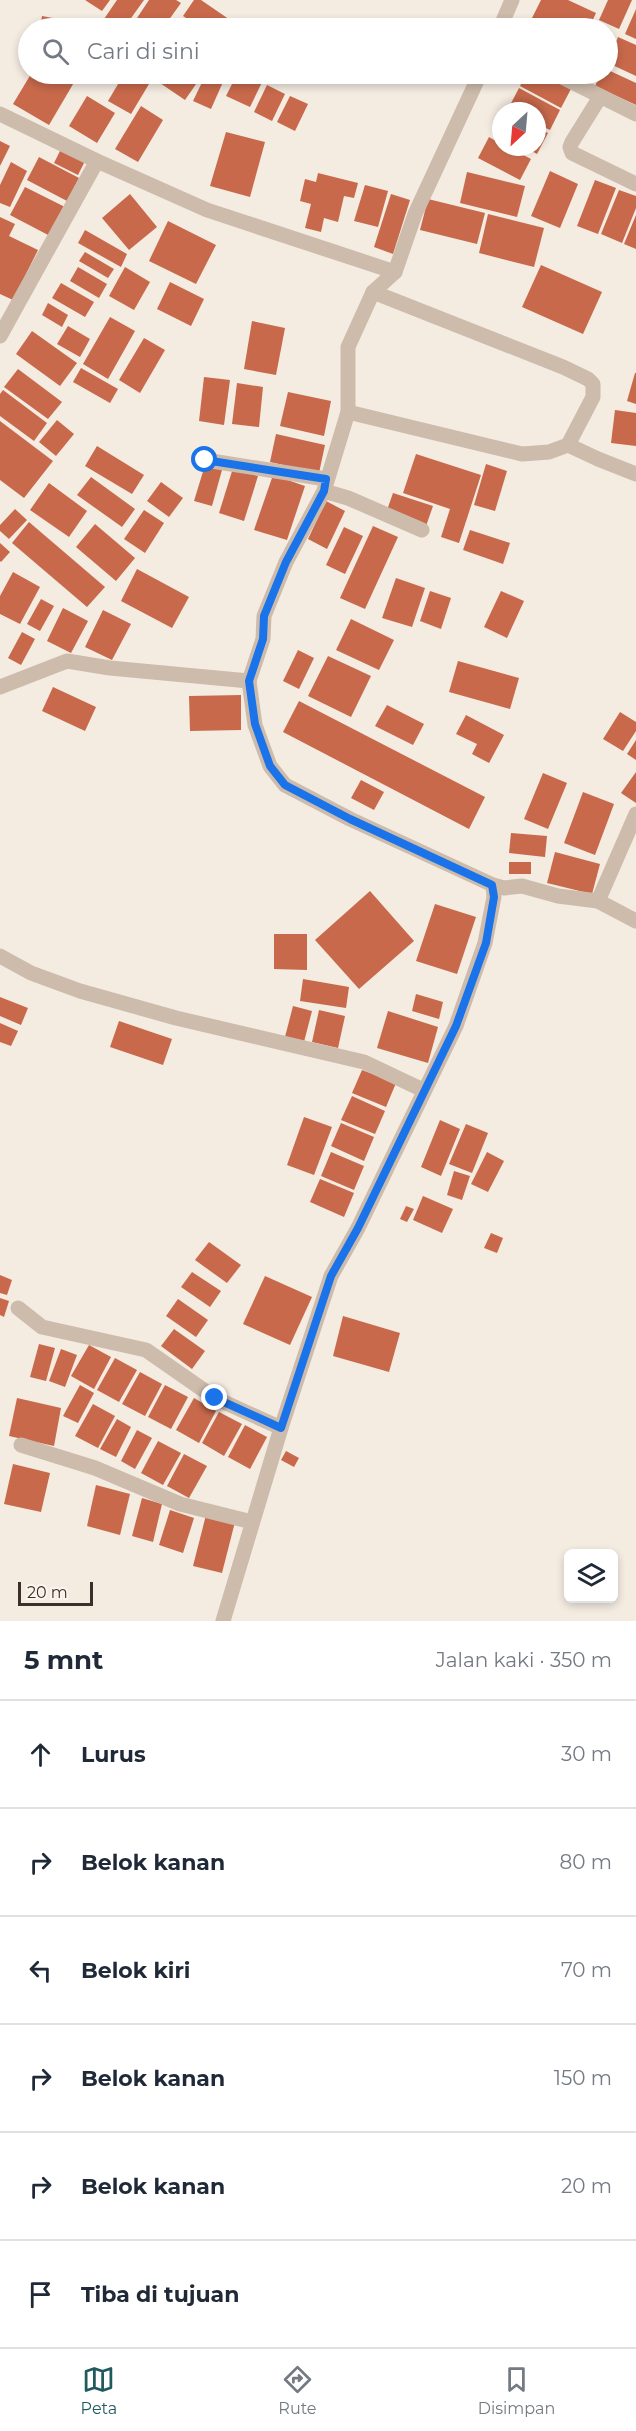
<!DOCTYPE html>
<html lang="id">
<head>
<meta charset="utf-8">
<style>
	body { margin:0; font-family:Montserrat,sans-serif; background:#f2f2f3; color:#1f2937 }
	.controls { position:absolute; right:18px; bottom:18px; display:grid; overflow:hidden; border-radius:9px; box-shadow:0 3px 9px #0003 }
	.controls button { width:54px; height:54px; display:grid; place-items:center; padding:0; border:0; border-bottom:2px solid #e0e1e3; background:#fff; color:#1f2937; font:30px sans-serif }
	.compass { position:absolute; left:492px; top:102px; width:54px; height:54px; border-radius:50%; background:#fff; box-shadow:0 3px 9px #0003; rotate:206deg }
	.scale { position:absolute; left:18px; bottom:15px; width:75px; box-sizing:border-box; padding-left:6px; border:3px solid #3b302b; border-top:0; font-size:16px; line-height:21px; white-space:nowrap; color:#3b302b; -webkit-text-stroke:4px #fbf5ee; paint-order:stroke }
	.stop { position:absolute; width:18px; height:18px; margin:-14px; border:4px solid #1a73e8; border-radius:50%; background:#fff }
	.stop.end { background:#1a73e8; border-color:#fff; box-shadow:0 2px 6px #0008 }
	.list { margin:0; padding:0; list-style:none }
	h2 { display:flex; justify-content:space-between; align-items:center; height:78px; margin:0; padding:0 24px; font-size:26px }
	h2 small { font-size:20px; font-weight:400; color:#747a83 }
	.list li { display:grid; grid-template-columns:39px 1fr auto; gap:18px; align-items:center; box-sizing:border-box; height:108px; padding:0 24px; border-top:2px solid #e0e1e3 }
	.list b { display:block; font-size:22px; white-space:nowrap }
	.list em { font-size:20px; font-style:normal; color:#747a83 }
	.icon { flex:none; width:33px; height:33px; fill:none; stroke:currentColor; stroke-width:2; stroke-linecap:round; stroke-linejoin:round }
	.map { position:relative; flex:none; width:636px; height:1621px; overflow:hidden }
	.search { position:absolute; background:#fff; box-shadow:0 3px 9px #0003; left:18px; right:18px; top:18px; height:66px; display:flex; align-items:center; gap:15px; box-sizing:border-box; padding:0 21px; border-radius:33px; color:#747a83; font-size:22px }
	.sheet { height:726px; background:#fff }
	nav { display:flex; justify-content:space-around; align-items:center; box-sizing:border-box; height:84px; border-top:2px solid #e0e1e3; background:#fff; font-size:16px; color:#747a83 }
	nav a { display:grid; justify-items:center; gap:3px }
	nav .on { color:#1f5a5e }
	.map>svg:first-child { display:block }
	.building { fill:#c8694b }
	.lines { fill:none; stroke-linecap:round; stroke-linejoin:round }
	.minor { stroke:#cdbbac; stroke-width:15 }
	.route { stroke:#1a73e8; stroke-width:8 }
</style>
</head>
<body>
<div class="map">
<svg width="636" height="1621" viewBox="0 0 636 1621">
	<rect width="100%" height="100%" fill="#f4ebe1"/>
	<g class="building">
		<polygon points="85,0 110,0 102,11"/>
		<polygon points="117,0 144,0 124,28 119,28 104,19"/>
		<polygon points="149,0 176,0 181,3 163,28 147,28 135,21"/>
		<polygon points="194,0 201,0 236,24 233,28 201,28 183,16"/>
		<polygon points="541,0 568,0 596,13 589,28 527,28"/>
		<polygon points="608,0 632,0 619,29 599,20"/>
		<polygon points="636,9 636,39 625,34"/>
		<polygon points="42,16 90,25 89,28 40,28"/>
		<polygon points="240,21 256,28 237,28"/>
		<polygon points="618,37 636,45 636,76 608,63"/>
		<polygon points="608,70 636,83 636,105 595,86 601,74 608,74"/>
		<polygon points="31,74 79,74 49,125 13,104"/>
		<polygon points="124,74 155,74 131,114 108,101"/>
		<polygon points="157,74 203,74 185,100 154,79"/>
		<polygon points="206,74 223,82 211,109 193,101"/>
		<polygon points="237,74 266,74 250,107 226,96"/>
		<polygon points="526,74 545,74 572,87 561,108 520,86"/>
		<polygon points="267,85 285,94 272,121 254,112"/>
		<polygon points="519,88 560,110 550,130 537,124 537,111 512,111 508,109"/>
		<polygon points="87,96 115,113 97,143 69,126"/>
		<polygon points="290,96 308,104 295,131 277,122"/>
		<polygon points="141,106 163,120 138,162 115,149"/>
		<polygon points="537,128 548,133 537,154 524,147 537,147"/>
		<polygon points="226,132 265,142 250,197 210,186"/>
		<polygon points="489,137 501,144 501,147 508,147 531,159 520,180 478,158"/>
		<polygon points="0,141 10,146 0,166"/>
		<polygon points="61,149 85,161 78,175 54,163"/>
		<polygon points="39,157 79,178 67,201 27,180"/>
		<polygon points="11,162 27,171 10,207 0,203 0,185"/>
		<polygon points="550,171 578,184 560,228 531,216"/>
		<polygon points="467,172 525,186 517,217 460,203"/>
		<polygon points="318,173 358,183 354,198 344,196 338,222 324,218 321,232 305,228 311,204 300,201 305,179 316,182"/>
		<polygon points="595,180 616,188 598,234 577,226"/>
		<polygon points="365,185 388,191 378,227 354,221"/>
		<polygon points="25,187 65,207 50,236 10,215"/>
		<polygon points="619,190 636,196 636,208 622,243 601,234"/>
		<polygon points="130,194 157,227 129,250 102,218"/>
		<polygon points="391,194 410,200 393,254 374,247"/>
		<polygon points="428,199 485,213 477,244 420,230"/>
		<polygon points="488,214 544,228 534,267 479,253"/>
		<polygon points="636,215 636,249 624,244"/>
		<polygon points="0,217 15,224 9,236 38,250 13,300 0,294"/>
		<polygon points="168,221 216,245 196,284 149,261"/>
		<polygon points="85,230 127,254 121,267 78,243"/>
		<polygon points="85,252 114,269 108,278 79,261"/>
		<polygon points="541,265 602,292 583,334 522,307"/>
		<polygon points="78,267 107,284 99,298 70,281"/>
		<polygon points="125,267 150,282 134,310 109,296"/>
		<polygon points="170,282 204,299 191,326 157,309"/>
		<polygon points="61,283 94,302 85,317 52,298"/>
		<polygon points="48,303 68,315 62,327 42,315"/>
		<polygon points="110,317 135,331 108,379 83,364"/>
		<polygon points="252,321 285,328 276,375 244,369"/>
		<polygon points="68,326 90,339 80,357 57,344"/>
		<polygon points="32,331 77,363 60,386 16,354"/>
		<polygon points="144,338 165,350 140,393 119,380"/>
		<polygon points="81,368 118,389 110,403 73,382"/>
		<polygon points="18,369 62,402 48,419 4,387"/>
		<polygon points="635,373 636,373 636,404 627,401"/>
		<polygon points="204,377 230,380 224,425 199,421"/>
		<polygon points="237,383 263,387 259,427 232,424"/>
		<polygon points="3,390 47,423 34,441 0,416 0,394"/>
		<polygon points="288,392 331,401 324,436 280,426"/>
		<polygon points="615,410 636,413 636,446 611,443"/>
		<polygon points="57,420 74,434 56,456 39,442"/>
		<polygon points="0,421 53,461 24,498 0,480"/>
		<polygon points="276,434 325,445 319,473 270,462"/>
		<polygon points="97,446 144,475 132,494 85,466"/>
		<polygon points="416,454 481,475 459,543 441,537 450,509 403,493"/>
		<polygon points="486,464 507,471 495,511 474,505"/>
		<polygon points="205,465 222,470 212,506 194,501"/>
		<polygon points="233,468 258,476 244,521 219,513"/>
		<polygon points="273,475 305,486 287,540 254,530"/>
		<polygon points="91,477 135,509 122,527 77,495"/>
		<polygon points="161,482 183,498 169,517 147,501"/>
		<polygon points="49,483 87,511 69,537 30,510"/>
		<polygon points="393,493 433,506 426,526 386,513"/>
		<polygon points="326,501 345,511 327,549 308,539"/>
		<polygon points="15,509 27,520 9,539 0,531 0,525"/>
		<polygon points="144,510 164,523 145,553 124,539"/>
		<polygon points="29,522 105,587 87,607 12,543"/>
		<polygon points="95,524 135,558 116,581 76,547"/>
		<polygon points="373,526 398,537 365,609 340,598"/>
		<polygon points="344,527 363,536 345,574 326,565"/>
		<polygon points="470,530 510,543 503,564 463,550"/>
		<polygon points="0,543 10,552 1,562 0,561"/>
		<polygon points="137,569 189,597 172,628 121,601"/>
		<polygon points="13,572 40,587 20,624 0,614 0,596"/>
		<polygon points="396,578 425,588 412,627 382,618"/>
		<polygon points="430,591 451,598 441,629 420,621"/>
		<polygon points="501,591 524,601 507,638 484,627"/>
		<polygon points="41,599 54,606 40,631 27,624"/>
		<polygon points="63,608 88,621 71,653 47,641"/>
		<polygon points="103,610 131,624 112,660 85,647"/>
		<polygon points="351,619 394,640 379,670 336,650"/>
		<polygon points="22,632 35,639 21,665 8,658"/>
		<polygon points="298,650 314,658 299,689 283,681"/>
		<polygon points="328,656 371,676 351,717 308,696"/>
		<polygon points="458,661 519,678 510,709 449,692"/>
		<polygon points="53,687 96,707 85,731 42,711"/>
		<polygon points="241,695 241,730 190,731 189,696"/>
		<polygon points="299,701 485,797 469,829 283,732"/>
		<polygon points="387,705 424,724 413,745 375,726"/>
		<polygon points="620,712 636,722 636,731 623,751 603,739"/>
		<polygon points="466,715 504,735 489,763 472,754 477,744 456,734"/>
		<polygon points="636,740 636,760 627,754"/>
		<polygon points="636,772 636,803 621,793"/>
		<polygon points="543,773 567,783 548,829 524,819"/>
		<polygon points="361,780 384,792 374,810 351,798"/>
		<polygon points="583,792 614,804 595,855 564,843"/>
		<polygon points="511,833 547,836 545,857 509,853"/>
		<polygon points="555,852 600,864 592,894 547,883"/>
		<rect x="509" y="862" width="22" height="12"/>
		<polygon points="370,891 414,941 359,989 315,940"/>
		<polygon points="435,904 476,917 457,974 416,961"/>
		<polygon points="274,934 307,934 307,970 274,969"/>
		<polygon points="303,979 349,987 346,1008 300,1001"/>
		<polygon points="416,994 443,1002 439,1019 412,1011"/>
		<polygon points="0,997 28,1008 21,1025 0,1016"/>
		<polygon points="293,1006 312,1011 304,1042 285,1037"/>
		<polygon points="319,1010 345,1016 338,1048 312,1042"/>
		<polygon points="388,1011 438,1027 428,1063 377,1048"/>
		<polygon points="119,1021 172,1039 163,1065 110,1047"/>
		<polygon points="0,1023 18,1031 11,1046 0,1042"/>
		<polygon points="362,1070 396,1083 386,1107 352,1093"/>
		<polygon points="352,1096 385,1111 375,1134 341,1120"/>
		<polygon points="304,1117 332,1127 314,1175 287,1165"/>
		<polygon points="440,1120 460,1129 441,1176 421,1167"/>
		<polygon points="341,1123 374,1137 364,1161 331,1146"/>
		<polygon points="466,1124 488,1133 472,1173 449,1164"/>
		<polygon points="331,1152 364,1166 354,1190 321,1176"/>
		<polygon points="487,1152 504,1161 488,1192 471,1184"/>
		<polygon points="454,1171 470,1176 462,1200 447,1195"/>
		<polygon points="320,1179 354,1193 344,1217 310,1202"/>
		<polygon points="423,1196 453,1209 442,1233 413,1220"/>
		<polygon points="406,1206 414,1209 407,1222 400,1219"/>
		<polygon points="491,1233 503,1238 497,1253 484,1248"/>
		<polygon points="209,1242 241,1265 227,1283 195,1260"/>
		<polygon points="192,1272 221,1291 210,1307 181,1287"/>
		<polygon points="0,1275 12,1280 7,1295 0,1293"/>
		<polygon points="265,1276 312,1297 290,1345 243,1324"/>
		<polygon points="0,1298 9,1301 4,1317 0,1315"/>
		<polygon points="178,1299 208,1320 196,1337 166,1316"/>
		<polygon points="343,1316 400,1333 389,1372 333,1356"/>
		<polygon points="174,1329 205,1351 192,1369 161,1346"/>
		<polygon points="39,1344 55,1348 46,1381 30,1377"/>
		<polygon points="89,1345 111,1357 94,1389 71,1376"/>
		<polygon points="61,1349 77,1355 65,1387 49,1381"/>
		<polygon points="115,1358 137,1370 119,1402 97,1390"/>
		<polygon points="140,1372 162,1384 145,1416 122,1404"/>
		<polygon points="80,1385 94,1393 78,1423 63,1416"/>
		<polygon points="165,1385 188,1397 171,1429 148,1417"/>
		<polygon points="17,1398 61,1408 54,1446 9,1436"/>
		<polygon points="194,1398 216,1411 199,1443 176,1430"/>
		<polygon points="93,1404 115,1416 98,1448 75,1436"/>
		<polygon points="219,1412 242,1424 224,1456 202,1443"/>
		<polygon points="117,1419 131,1427 116,1457 100,1449"/>
		<polygon points="245,1425 267,1437 250,1469 228,1457"/>
		<polygon points="137,1430 152,1438 135,1469 121,1461"/>
		<polygon points="158,1441 181,1453 163,1485 141,1473"/>
		<polygon points="286,1451 299,1458 294,1467 281,1460"/>
		<polygon points="184,1454 207,1466 189,1498 167,1486"/>
		<polygon points="13,1464 50,1473 41,1512 4,1504"/>
		<polygon points="96,1485 130,1494 120,1535 87,1526"/>
		<polygon points="142,1498 162,1504 153,1542 132,1536"/>
		<polygon points="170,1510 194,1518 183,1553 159,1545"/>
		<polygon points="206,1515 235,1522 222,1573 193,1566"/>
	</g>
	<g class="lines">
		<g class="minor">
			<polyline points="500,28 512,0"/>
			<polyline points="556,74 636,114"/>
			<polyline points="600,97 572,142 570,147 572,153 636,184"/>
			<polyline points="0,114 97,161"/>
			<polyline points="0,336 97,161 207,210 395,272"/>
			<polyline points="348,412 522,454 549,452 568,445 593,397 593,384 588,379 563,367 373,292"/>
			<polyline points="568,445 598,459 636,474"/>
			<polyline points="205,460 326,479"/>
			<polyline points="324,491 348,498 422,530"/>
			<polyline points="249,681 255,725 270,766 285,785 350,819 493,885 504,888 522,886 558,896 598,901 636,814"/>
			<polyline points="0,687 67,661 110,668 249,681 263,639 264,616 286,562 324,491 348,412 348,347 373,292 395,272 415,214 480,74"/>
			<polyline points="598,901 636,921"/>
			<polyline points="0,956 31,973 80,991 176,1018 364,1062 423,1090"/>
			<polyline points="18,1308 42,1327 146,1350 215,1398 281,1428"/>
			<polyline points="21,1445 95,1468 180,1504 252,1522"/>
			<polyline points="223,1621 281,1428 331,1276 358,1228 456,1026 485,943 494,897 493,885"/>
		</g>
	</g>
	<g class="lines">
		<polyline class="route" points="205,460 326,479 324,491 286,562 264,616 263,639 249,681 255,724 270,766 285,785 350,819 492,885 494,897 486,943 456,1026 358,1228 331,1276 281,1428 215,1398"/>
	</g>
</svg>
<div class="controls">
<button><svg class="icon" aria-label="layers" viewBox="0 0 24 24"><path d="M12 4l9 5-9 5-9-5zM3 14l9 5 9-5"/></svg></button>
</div>
<svg class="compass" viewBox="-18 -18 36 36"><path d="M0-13l5 13h-10z" fill="#e53935"/><path d="M0 13l5-13h-10z" fill="#747a83"/></svg>
<div class="scale">20 m</div>
<div class="stop" style="left:205px;top:460px"></div>
<div class="stop end" style="left:215px;top:1398px"></div>
<div class="search"><svg class="icon" aria-label="search" viewBox="0 0 24 24"><circle cx="10" cy="10" r="6"/><path d="M15 15l6 6"/></svg>Cari di sini</div>
</div>
<section class="sheet">
<h2>5 mnt<small>Jalan kaki · 350 m</small></h2>
<ul class="list">
<li><svg class="icon" aria-label="ahead" viewBox="0 0 24 24"><path d="M12 20V5M6 11l6-6 6 6"/></svg><div><b>Lurus</b></div><em>30 m</em></li>
<li><svg class="icon" aria-label="right" viewBox="0 0 24 24"><path d="M7 20v-9h11M14 6l5 5-5 5"/></svg><div><b>Belok kanan</b></div><em>80 m</em></li>
<li><svg class="icon" aria-label="left" viewBox="0 0 24 24"><path d="M17 20v-9H6M10 6l-5 5 5 5"/></svg><div><b>Belok kiri</b></div><em>70 m</em></li>
<li><svg class="icon" aria-label="right" viewBox="0 0 24 24"><path d="M7 20v-9h11M14 6l5 5-5 5"/></svg><div><b>Belok kanan</b></div><em>150 m</em></li>
<li><svg class="icon" aria-label="right" viewBox="0 0 24 24"><path d="M7 20v-9h11M14 6l5 5-5 5"/></svg><div><b>Belok kanan</b></div><em>20 m</em></li>
<li><svg class="icon" aria-label="arrive" viewBox="0 0 24 24"><path d="M6 21V4h12l-3 4 3 4H6"/></svg><div><b>Tiba di tujuan</b></div></li>
</ul>
</section>
<nav>
<a class="on"><svg class="icon" aria-label="map" viewBox="0 0 24 24"><path d="M3 6l6-2 6 2 6-2v14l-6 2-6-2-6 2zM9 4v14M15 6v14"/></svg>Peta</a>
<a><svg class="icon" aria-label="directions" viewBox="0 0 24 24"><path d="M12 3l9 9-9 9-9-9zM9 14v-3h6M13 9l2 2-2 2"/></svg>Rute</a>
<a><svg class="icon" aria-label="saved" viewBox="0 0 24 24"><path d="M7 4h10v16l-5-4-5 4z"/></svg>Disimpan</a>
</nav>
</body>
</html>
